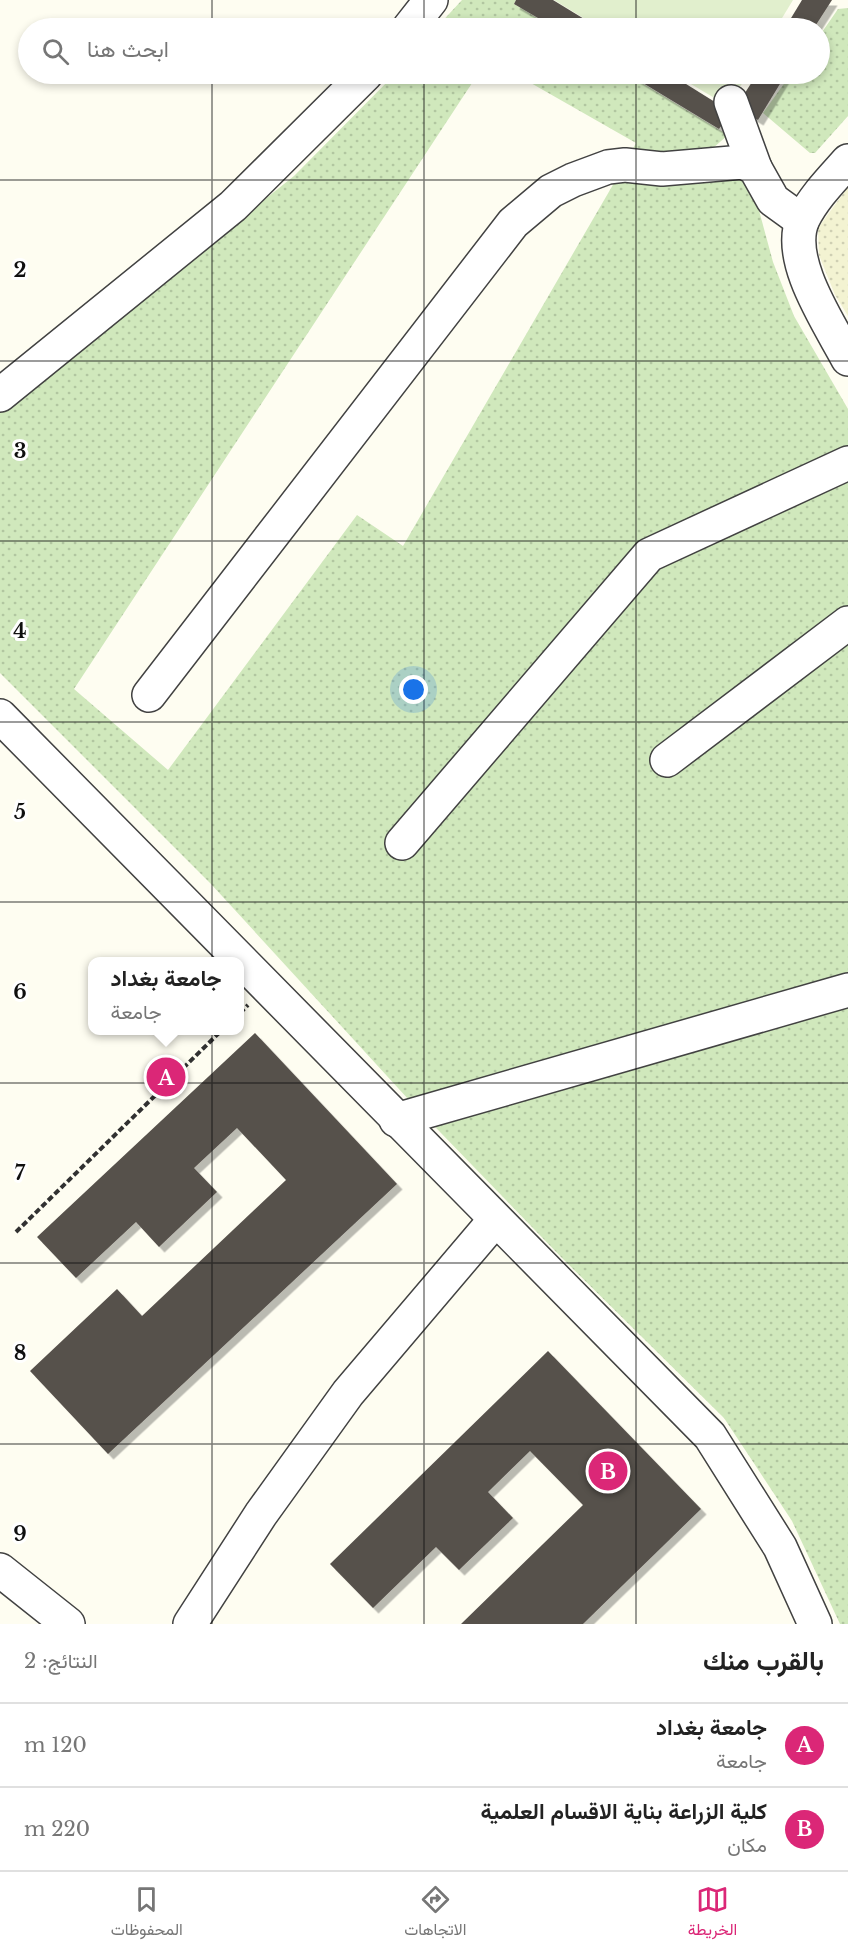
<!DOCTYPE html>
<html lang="ar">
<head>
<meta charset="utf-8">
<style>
	body { margin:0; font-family:"Libre Baskerville",Vazirmatn,serif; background:#f2f2f2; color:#222; direction:rtl }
	.you { position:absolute; left:414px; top:690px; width:21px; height:21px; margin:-15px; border:4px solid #fff; border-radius:50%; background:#1a73e8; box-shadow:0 0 0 9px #1a73e833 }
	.badge { display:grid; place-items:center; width:39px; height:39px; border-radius:50%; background:#db2777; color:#fff; font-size:20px; font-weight:700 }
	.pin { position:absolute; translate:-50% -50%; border:3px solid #fff; box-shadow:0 2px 6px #0006 }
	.popup { position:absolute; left:88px; top:957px; width:156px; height:78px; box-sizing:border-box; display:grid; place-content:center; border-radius:12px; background:#fff; filter:drop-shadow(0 2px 4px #0005); font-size:20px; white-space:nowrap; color:#767676 }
	.popup b { font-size:22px; color:#222 }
	.popup::after { content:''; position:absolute; left:50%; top:100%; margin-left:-12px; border:12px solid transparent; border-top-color:#fff }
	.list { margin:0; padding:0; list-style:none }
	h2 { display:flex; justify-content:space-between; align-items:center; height:78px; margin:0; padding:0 24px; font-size:26px }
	h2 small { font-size:20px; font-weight:400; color:#767676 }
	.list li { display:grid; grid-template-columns:39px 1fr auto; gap:18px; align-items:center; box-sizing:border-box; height:84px; padding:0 24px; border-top:2px solid #e0e0e0 }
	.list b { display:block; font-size:22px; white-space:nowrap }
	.list p { margin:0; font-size:20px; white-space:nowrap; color:#767676 }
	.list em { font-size:20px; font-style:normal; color:#767676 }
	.icon { flex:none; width:33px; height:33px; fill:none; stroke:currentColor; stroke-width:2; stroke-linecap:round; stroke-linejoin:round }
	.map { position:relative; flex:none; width:848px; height:1624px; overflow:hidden; direction:ltr }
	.search { position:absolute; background:#fff; box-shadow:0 3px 9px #0003; left:18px; right:18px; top:18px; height:66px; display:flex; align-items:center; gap:15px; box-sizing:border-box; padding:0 21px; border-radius:33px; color:#767676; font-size:22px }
	.sheet { height:246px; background:#fff }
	nav { display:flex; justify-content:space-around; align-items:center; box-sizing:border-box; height:84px; border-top:2px solid #e0e0e0; background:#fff; font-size:16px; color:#767676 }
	nav a { display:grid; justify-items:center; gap:3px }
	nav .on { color:#db2777 }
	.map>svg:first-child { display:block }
	.farmland { fill:url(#farmland-dots) }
	.grass { fill:url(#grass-dots) }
	.pitch { fill:#e1efcd }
	.building { fill:#57514c; filter:url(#shadow) }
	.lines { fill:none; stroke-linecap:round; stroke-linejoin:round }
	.minor-casing { stroke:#424242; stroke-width:36 }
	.path { stroke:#313131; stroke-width:4; stroke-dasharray:6 3; stroke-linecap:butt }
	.minor { stroke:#fff; stroke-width:33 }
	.grid { fill:none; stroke:#0f0f0f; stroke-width:1.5; stroke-opacity:0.55 }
	.grid-label { font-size:20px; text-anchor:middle; font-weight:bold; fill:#0f0f0f; stroke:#fff; stroke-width:6; stroke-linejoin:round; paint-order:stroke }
</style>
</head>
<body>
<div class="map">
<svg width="848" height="1624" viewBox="0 0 848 1624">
	<defs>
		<pattern id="farmland-dots" width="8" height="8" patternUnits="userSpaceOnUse" patternTransform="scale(1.5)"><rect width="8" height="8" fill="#f3f3d2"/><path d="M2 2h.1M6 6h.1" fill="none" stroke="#cfcfb3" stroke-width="1.8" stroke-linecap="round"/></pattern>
		<pattern id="grass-dots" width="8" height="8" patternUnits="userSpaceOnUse" patternTransform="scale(1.5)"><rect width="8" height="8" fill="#d0e8bc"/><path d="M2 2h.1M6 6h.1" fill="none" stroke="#b1c6a0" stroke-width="1.8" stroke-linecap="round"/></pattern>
		<filter id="shadow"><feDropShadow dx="5.5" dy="5.5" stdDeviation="0" flood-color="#0004"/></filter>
	</defs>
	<rect width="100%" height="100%" fill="#fefdf1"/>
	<polygon class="farmland" points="848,187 848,316 835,295 819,255 818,228"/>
	<g class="grass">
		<polygon points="462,0 516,0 514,4 554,28 436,28"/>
		<polygon points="848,8 848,116 815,153 810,153 763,113 791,74 820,74 820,35 838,9"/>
		<polygon points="395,74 478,74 74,689 168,770 357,515 403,546 621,171 710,168 751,181 773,262 794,316 848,409 848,1624 840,1624 792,1521 724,1418 563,1259 409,1100 211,884 0,673 0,411 294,176"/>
		<polygon points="515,74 627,74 728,135 705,155 629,156 636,143"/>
	</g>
	<g class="pitch">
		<polygon points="554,0 793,0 776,28 600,28"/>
		<polygon points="674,74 748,74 728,106"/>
	</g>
	<g class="building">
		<polygon points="516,0 553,0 599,28 555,28 514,4"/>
		<polygon points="802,0 832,0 814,28 785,28"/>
		<polygon points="628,74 670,74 731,112 719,129"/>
		<polygon points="757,74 786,74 758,120 736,107"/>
		<polygon points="255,1033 397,1184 108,1454 30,1371 117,1289 142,1316 286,1180 237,1128 194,1168 217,1192 159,1247 136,1222 76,1278 37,1237"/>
		<polygon points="548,1351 701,1509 583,1624 461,1624 583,1505 530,1451 488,1492 513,1518 459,1570 436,1547 373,1608 330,1564"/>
	</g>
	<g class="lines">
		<g class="minor-casing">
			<g id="minor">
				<polyline points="409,28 431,0"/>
				<polyline points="731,102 755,168"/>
				<path d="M848 161C832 179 814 197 803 219 785 259 829 323 848 359"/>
				<polyline points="0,395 233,206 366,74"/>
				<polyline points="149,695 513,223 551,191 573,180 608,167 625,165 662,169 743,162 755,168 773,200 802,221"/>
				<polyline points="0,716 710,1436 780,1547 815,1624"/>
				<polyline points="667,760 848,623"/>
				<polyline points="402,843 649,555 848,463"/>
				<polyline points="396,1120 848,990"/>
				<polyline points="0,1570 68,1624"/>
				<polyline points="190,1624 261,1514 348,1393 495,1220"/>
			</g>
		</g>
		<g class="path">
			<polyline points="240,1013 248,1005"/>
			<polyline points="16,1232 222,1030"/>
		</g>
		<use href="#minor" class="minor"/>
	</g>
	<path class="grid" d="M212 0V28M424 0V28M636 0V28M212 74V1624M424 74V1624M636 74V1624M0 180H848M0 361H848M0 541H848M0 722H848M0 902H848M0 1083H848M0 1263H848M0 1444H848"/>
	<g class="grid-label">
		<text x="20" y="277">2</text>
		<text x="20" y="458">3</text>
		<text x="20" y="638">4</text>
		<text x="20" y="819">5</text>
		<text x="20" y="999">6</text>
		<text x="20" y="1180">7</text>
		<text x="20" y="1360">8</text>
		<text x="20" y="1541">9</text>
	</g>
</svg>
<div class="you"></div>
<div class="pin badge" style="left:166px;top:1077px">A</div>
<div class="popup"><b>جامعة بغداد</b>جامعة</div>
<div class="pin badge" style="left:608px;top:1471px">B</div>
<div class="search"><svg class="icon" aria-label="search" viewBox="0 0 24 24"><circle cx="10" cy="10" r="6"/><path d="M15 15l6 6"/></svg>ابحث هنا</div>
</div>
<section class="sheet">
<h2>بالقرب منك<small>النتائج: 2</small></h2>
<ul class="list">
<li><span class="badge">A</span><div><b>جامعة بغداد</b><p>جامعة</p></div><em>120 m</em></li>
<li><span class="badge">B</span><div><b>كلية الزراعة بناية الاقسام العلمية</b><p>مكان</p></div><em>220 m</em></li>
</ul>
</section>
<nav>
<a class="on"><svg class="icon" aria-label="map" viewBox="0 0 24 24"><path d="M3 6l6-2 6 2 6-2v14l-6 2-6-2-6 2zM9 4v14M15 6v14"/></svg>الخريطة</a>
<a><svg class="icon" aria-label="directions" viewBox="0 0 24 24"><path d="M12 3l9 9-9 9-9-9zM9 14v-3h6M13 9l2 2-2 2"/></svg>الاتجاهات</a>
<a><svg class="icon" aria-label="saved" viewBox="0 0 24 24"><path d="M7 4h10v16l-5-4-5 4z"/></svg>المحفوظات</a>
</nav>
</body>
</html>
